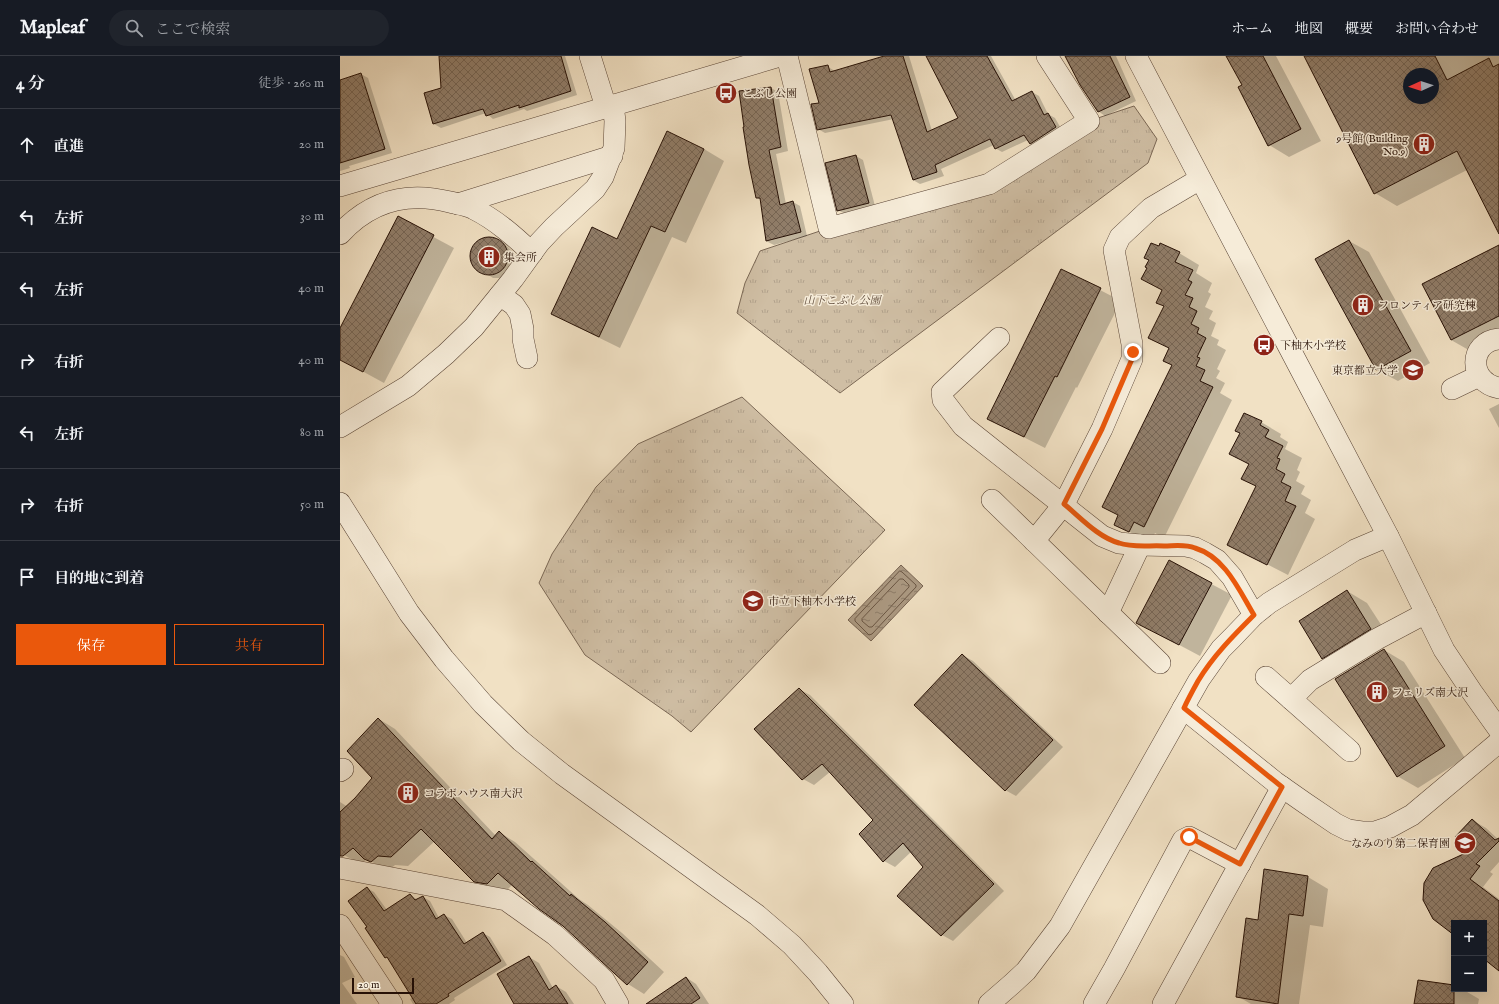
<!DOCTYPE html>
<html lang="ja">
<head>
<meta charset="utf-8">
<style>
	body { margin:0; font-family:"IM FELL English","Noto Serif JP",serif; background:#20242c; color:#f1f3f6 }
	.controls { position:absolute; right:12px; bottom:12px; display:grid; overflow:hidden; border-radius:0px; box-shadow:0 4px 16px #0002 }
	.controls button { width:36px; height:36px; display:grid; place-items:center; padding:0; border:0; border-bottom:1px solid #363941; background:#171b24; color:#f1f3f6; font:20px sans-serif }
	.compass { position:absolute; left:1063px; top:12px; width:36px; height:36px; border-radius:50%; background:#171b24; box-shadow:0 4px 16px #0002; rotate:267deg }
	.scale { position:absolute; left:12px; bottom:10px; width:62px; box-sizing:border-box; padding-left:4px; border:2px solid #271106; border-top:0; font-size:11px; line-height:14px; white-space:nowrap; color:#271106; -webkit-text-stroke:3px #f6ecd9; paint-order:stroke }
	.stop { position:absolute; width:12px; height:12px; margin:-9px; border:3px solid #ea580c; border-radius:50%; background:#fff }
	.stop.end { background:#ea580c; border-color:#fff; box-shadow:0 1px 4px #0008 }
	.list { margin:0; padding:0; list-style:none }
	h2 { display:flex; justify-content:space-between; align-items:center; height:52px; margin:0; padding:0 16px; font-size:17px }
	h2 small { font-size:13px; font-weight:400; color:#9ea1a6 }
	.list li { display:grid; grid-template-columns:26px 1fr auto; gap:12px; align-items:center; box-sizing:border-box; height:72px; padding:0 16px; border-top:1px solid #363941 }
	.list b { display:block; font-size:15px; white-space:nowrap }
	.list em { font-size:13px; font-style:normal; color:#9ea1a6 }
	.actions { display:flex; gap:8px; padding:12px 16px }
	.actions a { flex:1; padding:9px 0; border:1px solid #ea580c; border-radius:0px; text-align:center; font-size:14px; color:#ea580c }
	.actions .main { background:#ea580c; color:#fff }
	.icon { flex:none; width:22px; height:22px; fill:none; stroke:currentColor; stroke-width:2; stroke-linecap:round; stroke-linejoin:round }
	.map { position:relative; flex:none; width:1159px; height:948px; overflow:hidden }
	header { display:flex; align-items:center; gap:24px; box-sizing:border-box; height:56px; padding:0 20px; background:#171b24; border-bottom:1px solid #363941 }
	header strong { font-size:19px }
	nav { display:flex; gap:22px; margin-inline-start:auto; font-size:14px }
	.search { width:280px; height:36px; background:#20242c; display:flex; align-items:center; gap:10px; box-sizing:border-box; padding:0 14px; border-radius:22px; color:#9ea1a6; font-size:15px }
	main { display:flex }
	aside { flex:1; background:#171b24 }
	.map>svg:first-child { display:block }
	.park { fill:url(#park-tufts); stroke:#7b6855 }
	.water { fill:url(#water-ripples); stroke:#776351 }
	.shadow { fill:#0003; fill-rule:evenodd }
	.lines { fill:none; stroke-linecap:round; stroke-linejoin:round }
	.shore { stroke:#6a5644; stroke-width:1 }
	.building { fill:url(#building-cross-hatch); stroke:#271106; fill-rule:evenodd }
	.minor-casing { stroke:#5a4536; stroke-width:22 }
	.minor { stroke:#f6ecd9; stroke-width:21 }
	.route { stroke:#ea580c; stroke-width:5 }
	.labels { text-anchor:middle; stroke-width:3; stroke-linejoin:round; paint-order:stroke }
	.poi-label { font-size:11px; fill:#271106; stroke:#f6ecd9; text-anchor:start }
	.park-label { font-size:11px; font-style:italic; fill:#624e3d; stroke:#f6ecd9 }
</style>
</head>
<body>
<header>
<strong>Mapleaf</strong>
<div class="search"><svg class="icon" aria-label="search" viewBox="0 0 24 24"><circle cx="10" cy="10" r="6"/><path d="M15 15l6 6"/></svg>ここで検索</div>
<nav><a>ホーム</a><a>地図</a><a>概要</a><a>お問い合わせ</a></nav>
</header>
<main>
<aside>
<h2>4 分<small>徒歩 · 260 m</small></h2>
<ul class="list">
<li><svg class="icon" aria-label="ahead" viewBox="0 0 24 24"><path d="M12 20V5M6 11l6-6 6 6"/></svg><div><b>直進</b></div><em>20 m</em></li>
<li><svg class="icon" aria-label="left" viewBox="0 0 24 24"><path d="M17 20v-9H6M10 6l-5 5 5 5"/></svg><div><b>左折</b></div><em>30 m</em></li>
<li><svg class="icon" aria-label="left" viewBox="0 0 24 24"><path d="M17 20v-9H6M10 6l-5 5 5 5"/></svg><div><b>左折</b></div><em>40 m</em></li>
<li><svg class="icon" aria-label="right" viewBox="0 0 24 24"><path d="M7 20v-9h11M14 6l5 5-5 5"/></svg><div><b>右折</b></div><em>40 m</em></li>
<li><svg class="icon" aria-label="left" viewBox="0 0 24 24"><path d="M17 20v-9H6M10 6l-5 5 5 5"/></svg><div><b>左折</b></div><em>80 m</em></li>
<li><svg class="icon" aria-label="right" viewBox="0 0 24 24"><path d="M7 20v-9h11M14 6l5 5-5 5"/></svg><div><b>右折</b></div><em>50 m</em></li>
<li><svg class="icon" aria-label="arrive" viewBox="0 0 24 24"><path d="M6 21V4h12l-3 4 3 4H6"/></svg><div><b>目的地に到着</b></div></li>
</ul>
<div class="actions"><a class="main">保存</a><a>共有</a></div>
</aside>
<div class="map">
<svg width="1159" height="948" viewBox="0 0 1159 948">
	<defs>
		<pattern id="park-tufts" width="24" height="20" patternUnits="userSpaceOnUse"><rect width="24" height="20" fill="#cfbea4"/><path d="M3 7l-1-3M5 7V3M7 7l1-3M15 17l-1-3M17 17v-4M19 17l1-3" fill="none" stroke="#b2a28c"/></pattern>
		<pattern id="water-ripples" width="26" height="14" patternUnits="userSpaceOnUse"><rect width="26" height="14" fill="#ac9a83"/><path d="M2 4q2-2 4 0t4 0M15 11q2-2 4 0t4 0" fill="none" stroke="#8c7c69"/></pattern>
		<pattern id="building-cross-hatch" width="8" height="8" patternUnits="userSpaceOnUse"><rect width="8" height="8" fill="#907d69"/><path d="M0 0l8 8M0 8l8-8" fill="none" stroke="#766554"/></pattern>
	</defs>
	<rect width="100%" height="100%" fill="#f1e1c4"/>
	<filter id="stains"><feTurbulence type="fractalNoise" baseFrequency=".005" numOctaves="4"/><feColorMatrix values="0 0 0 0 .2 0 0 0 0 .09 0 0 0 0 .02 0 0 0 .5 -.17"/></filter>
	<radialGradient id="worn" r=".72"><stop offset=".6" stop-color="#630" stop-opacity="0"/><stop offset="1" stop-color="#630" stop-opacity=".3"/></radialGradient>
	<g class="park">
		<polygon points="794,50 817,83 808,107 500,337 397,257 405,227 420,195 489,172 649,128 749,65"/>
		<polygon points="402,341 545,474 351,676 332,660 245,599 199,527 212,498 256,431 298,388"/>
	</g>
	<polygon class="water" points="561,509 583,530 531,585 508,564"/>
	<g class="shadow">
		<polygon points="100,0 225,0 237,39 187,55 184,53 153,63 146,57 101,72 94,68 102,32"/>
		<polygon points="545,0 569,0 592,75 620,62 587,0 651,0 676,45 692,36 699,40 708,58 715,62 723,76 697,92 690,88 688,84 662,96 655,92 654,89 601,113 604,120 580,128 573,124 554,63 485,77 478,73 480,47 488,11 495,15"/>
		<polygon points="725,0 776,0 796,45 765,60 758,55"/>
		<polygon points="887,0 936,0 981,85 949,101 929,89 903,30"/>
		<path d="M966 0H1159V176L1127 114 1057 150 1035 137ZM1069 18H1093V42H1069Z"/>
		<polygon points="21,18 28,22 52,97 9,110 10,112 0,115 0,25"/>
		<polygon points="431,32 438,36 448,95 436,98 446,148 453,146 460,150 467,180 434,189 426,185 422,144 417,142 400,36"/>
		<polygon points="328,76 364,93 384,105 346,187 332,181 280,292 233,269 213,258 277,184"/>
		<polygon points="516,100 523,104 535,150 505,158 498,154"/>
		<polygon points="58,162 114,192 44,327 0,303 0,274"/>
		<polygon points="152,182 164,187 173,196 175,201 175,207 165,221 159,222 153,222 135,210 131,199 132,193 140,183"/>
		<polygon points="1009,185 1029,196 1090,307 1058,325 1037,314 976,203"/>
		<polygon points="1159,190 1159,284 1134,297 1111,284 1084,229"/>
		<polygon points="839,197 859,209 856,217 872,227 868,236 871,238 865,251 873,255 869,263 876,267 871,280 879,284 877,289 886,294 877,313 880,315 876,322 885,327 880,337 892,344 824,482 815,477 810,487 775,468 833,310 830,293 810,282 825,251 817,246 823,234 803,223"/>
		<polygon points="722,214 781,245 737,332 736,331 705,392 648,363"/>
		<polygon points="1159,348 1159,372 1149,353"/>
		<polygon points="921,366 941,378 940,381 948,386 945,393 962,402 957,414 960,416 956,425 965,430 961,438 971,444 965,457 975,463 948,519 888,488 917,431 903,422 909,409 891,398"/>
		<polygon points="830,506 892,539 860,600 798,567"/>
		<polygon points="1007,535 1027,547 1051,584 1003,614 983,602"/>
		<polygon points="1044,594 1064,606 1125,702 1078,732 1057,720"/>
		<polygon points="622,599 633,605 723,691 676,740 665,734"/>
		<polygon points="459,633 470,639 664,835 613,885 602,879 559,840 584,811 571,796 555,811 544,805 535,764 490,716 474,729 463,723"/>
		<polygon points="39,663 55,673 156,780 159,776 175,786 239,843 248,849 282,877 324,916 304,938 288,928 224,869 173,828 164,837 152,835 135,825 95,785 68,810 55,809 48,815 27,803 21,808 0,797 0,746 8,751 34,722"/>
		<polygon points="1132,764 1146,772 1159,784 1159,806 1150,816 1153,818 1143,831 1159,843 1159,913 1144,902 1144,867 1114,867 1114,878 1094,863 1132,795"/>
		<polygon points="925,814 968,821 988,833 983,871 970,869 959,948 911,948 897,940 919,865"/>
		<polygon points="27,832 34,836 47,854 70,839 78,844 83,841 90,845 99,862 104,859 112,863 127,887 143,877 150,881 167,909 114,942 115,944 109,948 73,948 70,943 73,941 28,871"/>
		<polygon points="0,899 4,901 15,921 2,927 17,948 0,948"/>
		<polygon points="189,901 199,907 213,932 216,930 226,936 234,948 181,948"/>
		<polygon points="347,922 356,928 369,948 316,948"/>
		<polygon points="1114,930 1114,933 1122,933 1139,943 1138,948 1075,948"/>
	</g>
	<g class="lines">
		<g class="shore">
			<polygon points="560,515 562,516 576,529 576,531 532,578 529,579 515,565 515,563"/>
			<polygon points="560,523 563,523 569,529 569,531 532,571 529,571 522,565 522,563"/>
		</g>
	</g>
	<g class="building">
		<polygon points="99,0 221,0 231,35 179,52 179,49 146,60 143,53 93,68 84,37 101,32"/>
		<polygon points="544,0 563,0 587,76 618,62 586,0 647,0 672,45 692,35 704,59 708,57 716,71 690,88 684,79 655,93 650,83 595,109 597,116 573,124 551,59 477,74 471,48 479,47 469,13 488,9 490,16"/>
		<polygon points="725,0 770,0 790,41 758,56 740,29"/>
		<polygon points="886,0 923,0 961,73 928,90 898,31 902,29"/>
		<path d="M964 0H1095L1107 24 1149 2 1153 11 1159 8V178L1117 95 1034 138ZM1069 18H1093V42H1069Z"/>
		<polygon points="21,17 45,93 0,107 0,24"/>
		<polygon points="431,31 441,91 429,94 440,149 453,145 461,176 426,185 420,142 416,142 409,109 403,71 404,71 399,35"/>
		<polygon points="327,75 364,93 325,176 311,170 259,281 211,258 252,171 277,183"/>
		<polygon points="516,99 529,147 497,155 485,107"/>
		<polygon points="58,160 94,179 23,316 0,304 0,272"/>
		<circle cx="149" cy="200" r="19"/>
		<polygon points="1009,184 1071,295 1036,314 975,203"/>
		<polygon points="811,187 819,190 820,187 840,196 835,206 853,214 848,224 852,226 845,239 853,242 849,251 857,255 851,268 859,272 857,277 866,282 857,301 860,302 856,310 865,314 860,325 873,331 804,471 794,466 789,476 774,469 778,459 762,451 832,309 823,305 829,292 808,282 824,250 816,247 822,234 801,223 807,212 805,211 809,204 804,202"/>
		<polygon points="1159,189 1159,260 1111,284 1082,228"/>
		<polygon points="721,213 761,232 717,321 715,320 684,381 647,363"/>
		<polygon points="904,357 922,365 920,369 929,374 925,381 943,390 937,402 940,403 936,413 945,418 941,426 951,431 945,445 956,450 927,509 887,489 916,430 901,423 909,408 889,398 900,377 895,375"/>
		<polygon points="829,504 872,527 839,589 796,567"/>
		<polygon points="1007,534 1031,573 982,603 959,565"/>
		<polygon points="1044,593 1105,690 1057,721 995,623"/>
		<polygon points="622,598 713,684 665,735 574,649"/>
		<polygon points="459,632 654,828 601,880 557,840 583,811 563,787 543,806 519,778 533,764 482,708 462,724 414,673"/>
		<polygon points="38,662 152,783 159,775 191,806 192,805 230,840 231,838 265,866 308,906 287,929 223,870 199,853 158,817 147,828 134,826 81,773 51,801 38,800 31,806 24,803 13,792 3,800 0,800 0,756 15,742 32,722 7,695"/>
		<polygon points="1132,763 1155,784 1159,782 1159,785 1136,808 1140,810 1130,823 1159,845 1159,915 1144,903 1144,867 1114,867 1114,879 1093,863 1083,844 1084,827 1093,812 1130,795 1115,781"/>
		<polygon points="924,813 968,820 963,860 949,858 938,948 896,941 906,862 918,864"/>
		<polygon points="27,831 44,855 70,838 75,844 83,840 96,863 104,858 124,888 143,876 161,905 108,938 109,940 96,948 76,948 47,901 45,902 25,872 27,871 8,845"/>
		<polygon points="189,900 209,934 216,929 228,948 174,948 157,918"/>
		<polygon points="346,921 360,942 351,948 306,948"/>
		<polygon points="1078,924 1114,929 1114,948 1074,948"/>
	</g>
	<g class="lines">
		<g class="minor-casing">
			<g id="minor">
				<polyline points="250,0 266,51"/>
				<polyline points="447,0 489,172 649,128 749,65 707,0"/>
				<polyline points="796,0 1048,480 1104,594 1132,636 1159,674"/>
				<polyline points="0,130 440,0"/>
				<polyline points="118,148 272,100"/>
				<path d="M0 178C30 145 67 135 110 146 118 148 127 149 134 153 156 164 174 180 192 197"/>
				<polyline points="160,239 174,249 180,258 183,273 183,283 187,302"/>
				<polyline points="659,282 602,336 603,344 623,370 762,480 779,487 800,489 846,490 855,492 865,497 877,504 892,521 914,559"/>
				<path d="M1159 283C1128 286 1128 326 1159 332"/>
				<polyline points="1112,333 1139,320"/>
				<polyline points="0,371 68,330 106,298 134,271 173,223 199,187 214,171 255,133 263,121 274,92 275,65 273,49"/>
				<polyline points="652,444 820,607"/>
				<polyline points="0,447 69,557 104,603 143,648 181,685 222,718 417,859 452,889 478,917 503,948"/>
				<polyline points="694,485 724,448 762,373 792,303 792,288 774,194 780,181 811,152 860,123"/>
				<polyline points="768,557 800,489"/>
				<polyline points="926,621 1010,695"/>
				<polyline points="951,643 970,624 1037,583 1086,557"/>
				<polyline points="843,652 935,726 965,747 996,768 1008,774 1022,776 1035,776 1050,771 1072,759 1159,686"/>
				<polyline points="0,715 3,713"/>
				<polyline points="0,812 166,844 215,879 264,924 278,948"/>
				<polyline points="0,869 52,948"/>
				<polyline points="649,948 672,928 686,915 720,870 859,624 881,593 892,582 914,559 929,547 1015,494 1048,480"/>
				<polyline points="754,948 774,913 843,784 849,781 900,808"/>
				<polyline points="823,948 942,731"/>
			</g>
		</g>
		<use href="#minor" class="minor"/>
	</g>
	<g class="lines">
		<path class="route" d="M793 296 792 303 762 373 724 448C741 462 758 481 779 487 793 492 810 489 824 490 834 490 845 488 855 492 885 501 899 534 914 559 894 579 873 600 858 625 853 634 848 643 844 652L942 731 900 808 849 781"/>
	</g>
	<defs>
		<g id="bus-disc" transform="scale(1.15)"><circle r="9.5" fill="#8f2418" stroke="#f6ecd9"/><path d="M-5-6H5V4H4V6H2V4H-2V6H-4V4H-5ZM-3.5-4V0h7V-4ZM-3.5 1.2v1.5H-2V1.2ZM2 1.2v1.5H3.5V1.2Z" fill="#fff"/></g>
		<g id="building-disc" transform="scale(1.15)"><circle r="9.5" fill="#8f2418" stroke="#f6ecd9"/><path d="M-4-6H4V6H1V3H-1V6H-4ZM-2.5-4.3h1.7v1.8h-1.7ZM.8-4.3h1.7v1.8H.8ZM-2.5-1h1.7V.8h-1.7ZM.8-1h1.7V.8H.8Z" fill="#fff"/></g>
		<g id="university-disc" transform="scale(1.15)"><circle r="9.5" fill="#8f2418" stroke="#f6ecd9"/><path d="M0-5L7-2L0 1L-7-2ZM-4 1L0 2.5L4 1V4Q0 6-4 4Z" fill="#fff"/></g>
		<g id="school-disc" transform="scale(1.15)"><circle r="9.5" fill="#8f2418" stroke="#f6ecd9"/><path d="M0-5L7-2L0 1L-7-2ZM-4 1L0 2.5L4 1V4Q0 6-4 4Z" fill="#fff"/></g>
	</defs>
	<g fill-rule="evenodd">
		<use href="#bus-disc" x="386" y="37"/>
		<use href="#building-disc" x="1084" y="88"/>
		<use href="#building-disc" x="149" y="201"/>
		<use href="#building-disc" x="1023" y="249"/>
		<use href="#bus-disc" x="924" y="289"/>
		<use href="#university-disc" x="1073" y="314"/>
		<use href="#school-disc" x="413" y="545"/>
		<use href="#building-disc" x="1037" y="636"/>
		<use href="#building-disc" x="68" y="737"/>
		<use href="#school-disc" x="1125" y="787"/>
	</g>
	<g class="labels">
		<g class="poi-label">
			<text x="402" y="41">こぶし公園</text>
			<text x="1068" y="86" text-anchor="end">9号館 (Building<tspan x="1068" dy="13">No.9)</tspan></text>
			<text x="164" y="205">集会所</text>
			<text x="1038" y="253">フロンティア研究棟</text>
			<text x="940" y="293">下柚木小学校</text>
			<text x="1058" y="318" text-anchor="end">東京都立大学</text>
			<text x="428" y="549">市立下柚木小学校</text>
			<text x="1052" y="640">フェリズ南大沢</text>
			<text x="84" y="741">コラボハウス南大沢</text>
			<text x="1110" y="791" text-anchor="end">なみのり第二保育園</text>
		</g>
		<g class="park-label">
			<text x="502" y="248">山下こぶし公園</text>
		</g>
	</g>
	<rect width="100%" height="100%" filter="url(#stains)"/>
	<rect width="100%" height="100%" fill="url(#worn)"/>
</svg>
<div class="controls">
<button>+</button>
<button>−</button>
</div>
<svg class="compass" viewBox="-18 -18 36 36"><path d="M0-13l5 13h-10z" fill="#e53935"/><path d="M0 13l5-13h-10z" fill="#9ea1a6"/></svg>
<div class="scale">20 m</div>
<div class="stop" style="left:849px;top:781px"></div>
<div class="stop end" style="left:793px;top:296px"></div>
</div>
</main>
</body>
</html>
